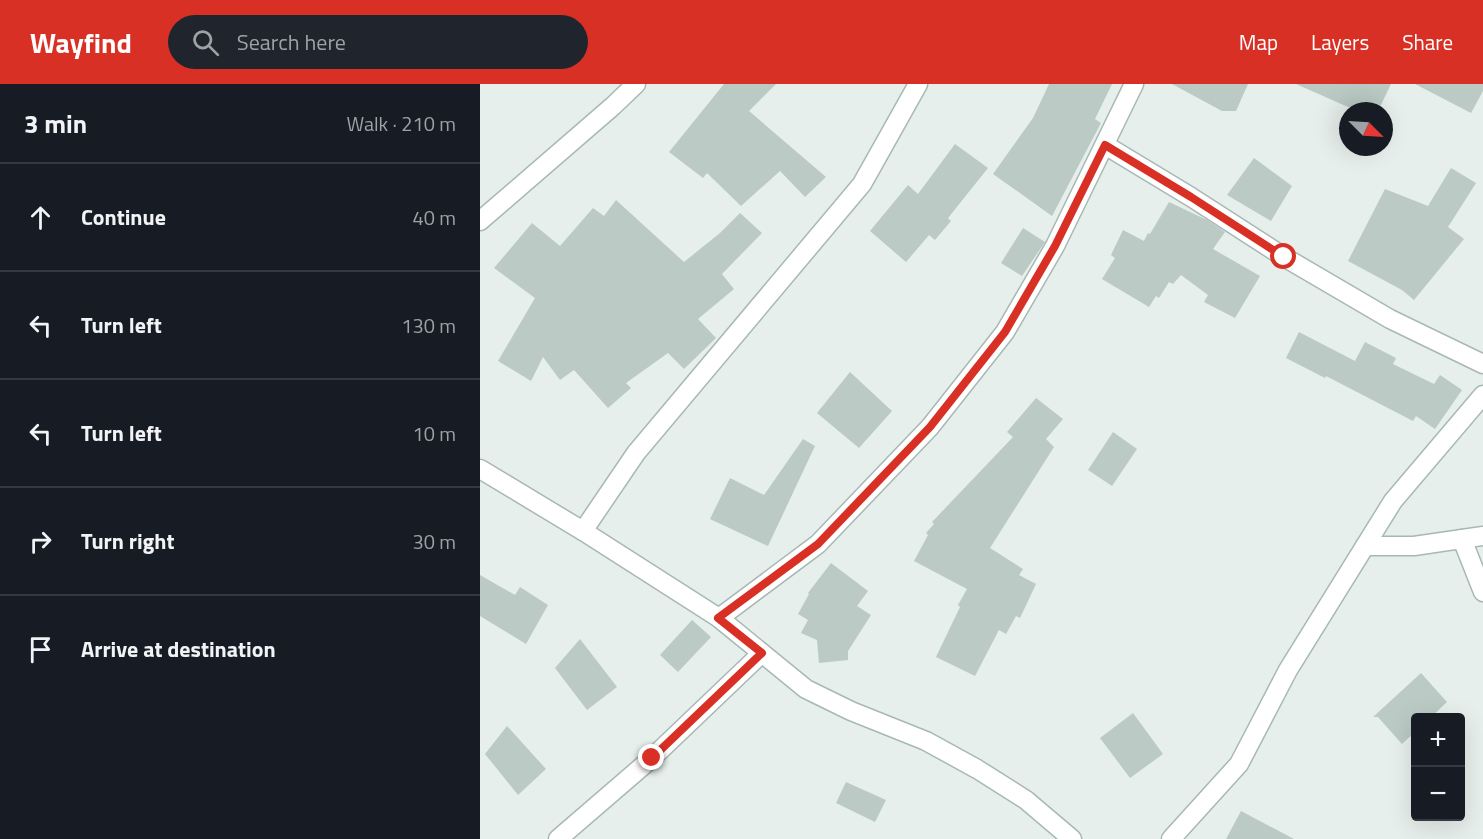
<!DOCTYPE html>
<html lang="en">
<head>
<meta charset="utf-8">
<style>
	body { margin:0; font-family:"Titillium Web",sans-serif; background:#20242c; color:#f1f3f6 }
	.controls { position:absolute; right:18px; bottom:18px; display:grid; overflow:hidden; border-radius:6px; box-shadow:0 6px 24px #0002 }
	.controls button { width:54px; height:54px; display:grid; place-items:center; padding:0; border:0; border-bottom:2px solid #363941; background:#171b24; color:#f1f3f6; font:30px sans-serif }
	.compass { position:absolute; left:859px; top:18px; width:54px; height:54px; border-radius:50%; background:#171b24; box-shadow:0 6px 24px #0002; rotate:114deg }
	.stop { position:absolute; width:18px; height:18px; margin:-14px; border:4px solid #d93025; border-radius:50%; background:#fff }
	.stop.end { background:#d93025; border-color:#fff; box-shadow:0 2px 6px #0008 }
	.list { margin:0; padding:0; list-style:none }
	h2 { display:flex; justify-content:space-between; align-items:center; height:78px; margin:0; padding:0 24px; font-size:26px }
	h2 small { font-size:20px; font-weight:400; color:#9ea1a6 }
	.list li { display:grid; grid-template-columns:39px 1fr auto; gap:18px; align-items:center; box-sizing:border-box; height:108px; padding:0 24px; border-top:2px solid #363941 }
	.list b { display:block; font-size:22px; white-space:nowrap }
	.list em { font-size:20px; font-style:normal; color:#9ea1a6 }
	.icon { flex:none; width:33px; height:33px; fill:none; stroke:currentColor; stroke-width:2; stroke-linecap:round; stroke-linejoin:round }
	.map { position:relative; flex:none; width:1003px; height:755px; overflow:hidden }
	header { display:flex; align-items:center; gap:36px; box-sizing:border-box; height:84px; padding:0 30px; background:#d93025; color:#fff }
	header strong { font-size:28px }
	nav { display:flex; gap:33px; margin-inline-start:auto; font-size:21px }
	.search { width:420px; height:54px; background:#20242c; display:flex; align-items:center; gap:15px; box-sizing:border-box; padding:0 21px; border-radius:33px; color:#9ea1a6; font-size:22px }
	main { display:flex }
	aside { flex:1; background:#171b24 }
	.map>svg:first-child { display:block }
	.building { fill:#bbcac4 }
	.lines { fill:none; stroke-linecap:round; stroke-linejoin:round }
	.minor-casing { stroke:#a8b8b2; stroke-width:21 }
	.minor { stroke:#fff; stroke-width:18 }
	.route { stroke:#d93025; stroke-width:8 }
</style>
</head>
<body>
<header>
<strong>Wayfind</strong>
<div class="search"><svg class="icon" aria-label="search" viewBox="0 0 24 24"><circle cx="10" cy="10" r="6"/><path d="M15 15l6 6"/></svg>Search here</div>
<nav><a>Map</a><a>Layers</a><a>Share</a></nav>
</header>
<main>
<aside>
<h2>3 min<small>Walk · 210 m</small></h2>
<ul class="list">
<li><svg class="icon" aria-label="ahead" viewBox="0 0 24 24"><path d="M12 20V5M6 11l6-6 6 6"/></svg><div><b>Continue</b></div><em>40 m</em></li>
<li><svg class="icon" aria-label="left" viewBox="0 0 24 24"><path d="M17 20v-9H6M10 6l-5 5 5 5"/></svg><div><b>Turn left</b></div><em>130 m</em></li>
<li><svg class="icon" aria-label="left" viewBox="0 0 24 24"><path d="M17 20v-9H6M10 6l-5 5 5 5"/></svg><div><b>Turn left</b></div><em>10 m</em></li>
<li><svg class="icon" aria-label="right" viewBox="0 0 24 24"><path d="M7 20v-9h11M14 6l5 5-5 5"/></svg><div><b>Turn right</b></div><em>30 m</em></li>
<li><svg class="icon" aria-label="arrive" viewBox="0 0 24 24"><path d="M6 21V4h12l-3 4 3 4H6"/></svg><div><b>Arrive at destination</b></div></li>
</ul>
</aside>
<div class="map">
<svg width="1003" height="755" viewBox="0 0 1003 755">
	<rect width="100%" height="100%" fill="#e6efeb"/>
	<g class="building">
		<polygon points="244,0 296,0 269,27 346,93 325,113 300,87 261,122 227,89 223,94 189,68"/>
		<polygon points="569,0 632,0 615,35 621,39 572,132 513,90 553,34"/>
		<polygon points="692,0 768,0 756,27 742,27"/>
		<polygon points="816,0 911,0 898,27 877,27"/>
		<polygon points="935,0 1003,0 1003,7 991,29"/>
		<polygon points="475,60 508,84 468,134 471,137 455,156 449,151 426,178 390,147 428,101 438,110"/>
		<polygon points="774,74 812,102 791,137 747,111"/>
		<polygon points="971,84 996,99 968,143 984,155 934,216 922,206 868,177 905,105 948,122"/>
		<polygon points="136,116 204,178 240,149 260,129 282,149 242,190 254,205 218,235 236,254 204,285 188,269 146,299 151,304 128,324 94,286 80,296 63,273 51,297 18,277 55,214 14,184 52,139 80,162 113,124 124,132"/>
		<polygon points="689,118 727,136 745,148 733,165 780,192 755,234 724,218 728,211 701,191 693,200 689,198 679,214 676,212 669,223 622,195 635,174 631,171 643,146 664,157 668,149 670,150"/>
		<polygon points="543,144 565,158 542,192 521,179"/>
		<polygon points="819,248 875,277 885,258 916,274 913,280 954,300 960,291 982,306 955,345 936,332 933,337 846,292 845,294 806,274"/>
		<polygon points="370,288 412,327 379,364 337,329"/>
		<polygon points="556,314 583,335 566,355 574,363 510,464 543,485 539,491 556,500 540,534 536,532 526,550 519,546 495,592 456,573 480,523 478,521 487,505 434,477 448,451 446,449 454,440 452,438 533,353 527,348"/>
		<polygon points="633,348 657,365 632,402 608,386"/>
		<polygon points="323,355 335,362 288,462 230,435 250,394 284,411"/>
		<polygon points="351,479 388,507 377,522 391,531 368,567 368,576 339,579 337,556 321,549 328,536 318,530 329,510 328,509"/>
		<polygon points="0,491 35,511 40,503 68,521 46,560 0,532"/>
		<polygon points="212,536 231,553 198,588 180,571"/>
		<polygon points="100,555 137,603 107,626 75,584"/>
		<polygon points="941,589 967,618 951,633 936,633 936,647 922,660 898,633 893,633"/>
		<polygon points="653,629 683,670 650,694 620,654"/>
		<polygon points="27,642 66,685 38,711 5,670"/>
		<polygon points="366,698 406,716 395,738 356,719"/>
		<polygon points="761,727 814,755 746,755"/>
	</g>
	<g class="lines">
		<g class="minor-casing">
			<g id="minor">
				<polyline points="625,61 711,113 804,173 910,235 1003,280"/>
				<polyline points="0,137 133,22 156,0"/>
				<polyline points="0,385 103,447 239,534 326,605 371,627 446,657 497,685 546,716 592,755"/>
				<polyline points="103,447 156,369 382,100 438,0"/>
				<polyline points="982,455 1003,508"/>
				<polyline points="885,462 934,462 1003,452"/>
				<polyline points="239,534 338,460 450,343 525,248 575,162 654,0"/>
				<polyline points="78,755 172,674 282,569"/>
				<polyline points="691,755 759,680 808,586 913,417 1003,311"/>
			</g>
		</g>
		<use href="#minor" class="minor"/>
	</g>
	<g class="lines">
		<polyline class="route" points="172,674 282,569 238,534 338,460 450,343 525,248 575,162 625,61 711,113 804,173"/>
	</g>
</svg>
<div class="controls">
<button>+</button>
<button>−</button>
</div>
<svg class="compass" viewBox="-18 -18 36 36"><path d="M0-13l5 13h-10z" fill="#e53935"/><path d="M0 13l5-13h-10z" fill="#9ea1a6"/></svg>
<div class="stop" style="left:804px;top:173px"></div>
<div class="stop end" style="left:172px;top:674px"></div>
</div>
</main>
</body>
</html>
